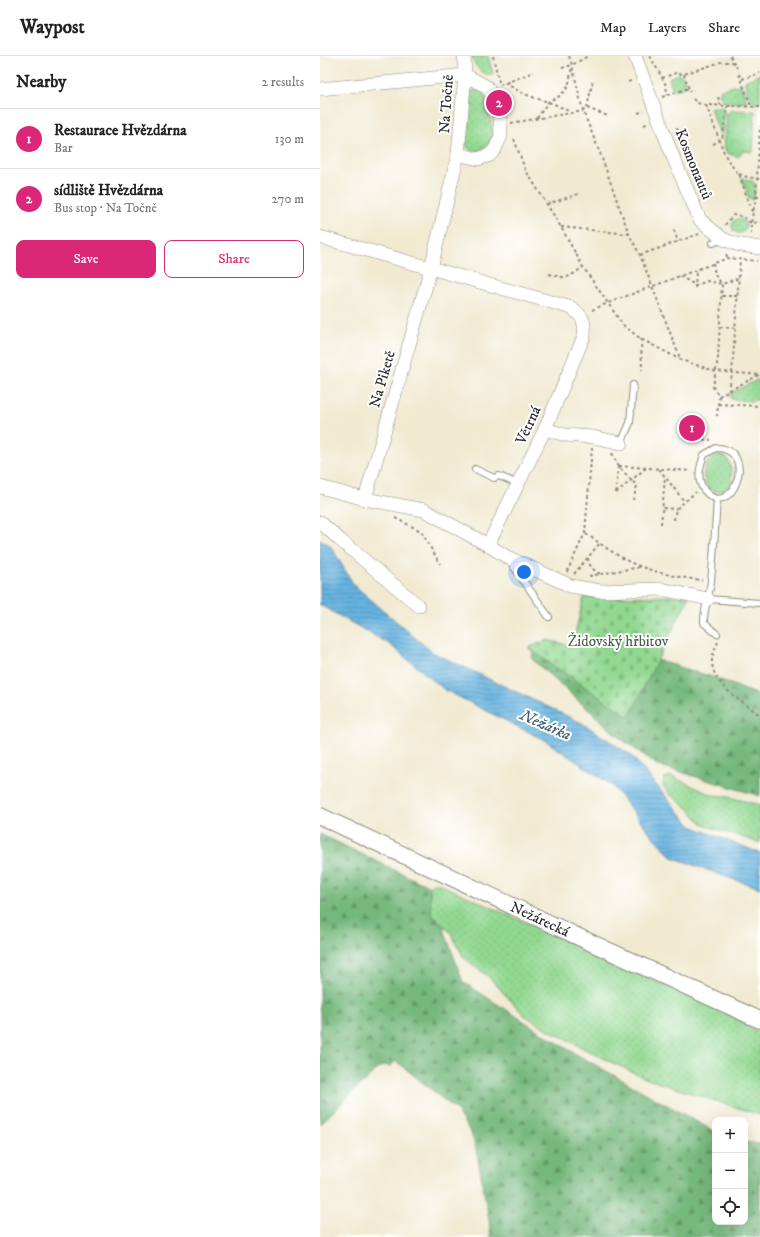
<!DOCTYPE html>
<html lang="en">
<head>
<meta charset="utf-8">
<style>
	body { margin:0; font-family:"IM FELL DW Pica",serif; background:#f2f2f2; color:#222 }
	.controls { position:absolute; right:12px; bottom:12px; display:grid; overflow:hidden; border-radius:8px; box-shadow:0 4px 16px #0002 }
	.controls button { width:36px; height:36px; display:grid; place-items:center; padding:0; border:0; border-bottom:1px solid #e0e0e0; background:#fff; color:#222; font:20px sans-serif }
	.you { position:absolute; left:204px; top:516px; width:14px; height:14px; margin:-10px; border:3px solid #fff; border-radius:50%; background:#1a73e8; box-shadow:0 0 0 6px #1a73e833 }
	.badge { display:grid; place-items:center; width:26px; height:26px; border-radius:50%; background:#db2777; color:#fff; font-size:13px; font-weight:700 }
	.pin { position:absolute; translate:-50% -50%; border:2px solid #fff; box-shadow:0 1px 4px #0006 }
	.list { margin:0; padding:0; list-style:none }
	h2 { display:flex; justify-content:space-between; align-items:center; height:52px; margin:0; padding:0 16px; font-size:17px }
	h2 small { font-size:13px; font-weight:400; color:#767676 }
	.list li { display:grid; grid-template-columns:26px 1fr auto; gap:12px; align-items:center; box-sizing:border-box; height:60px; padding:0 16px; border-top:1px solid #e0e0e0 }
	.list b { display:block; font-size:15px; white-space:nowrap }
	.list p { margin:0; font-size:13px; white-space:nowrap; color:#767676 }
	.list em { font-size:13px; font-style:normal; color:#767676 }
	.actions { display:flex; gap:8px; padding:12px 16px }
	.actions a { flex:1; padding:9px 0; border:1px solid #db2777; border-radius:8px; text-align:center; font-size:14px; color:#db2777 }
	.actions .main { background:#db2777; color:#fff }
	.icon { flex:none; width:22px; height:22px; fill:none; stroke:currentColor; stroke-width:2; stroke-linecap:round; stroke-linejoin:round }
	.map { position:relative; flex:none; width:440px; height:1181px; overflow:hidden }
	header { display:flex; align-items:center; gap:24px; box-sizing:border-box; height:56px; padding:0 20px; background:#fff; border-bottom:1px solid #e0e0e0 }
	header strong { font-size:19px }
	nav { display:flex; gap:22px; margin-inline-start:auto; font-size:14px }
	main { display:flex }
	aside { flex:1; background:#fff }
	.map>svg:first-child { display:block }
	.grass { fill:url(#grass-dots); stroke:#5e825e }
	.forest { fill:url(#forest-firs); stroke:#507253 }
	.cemetery { fill:url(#cemetery-stones); stroke:#5e825e }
	.park { fill:url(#park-crowns); stroke:#5e825e }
	.water { fill:url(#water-rules); stroke:#486f86 }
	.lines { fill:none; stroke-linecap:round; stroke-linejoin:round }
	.service-casing { stroke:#8e8a7e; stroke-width:8 }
	.minor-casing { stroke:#8e8a7e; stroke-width:14 }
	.tertiary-casing { stroke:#8e8a7e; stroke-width:18 }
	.path { stroke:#8e8a7e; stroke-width:2; stroke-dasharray:3 3; stroke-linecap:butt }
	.service { stroke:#fff; stroke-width:6 }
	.minor { stroke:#fff; stroke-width:13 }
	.tertiary { stroke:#fff; stroke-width:16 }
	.labels { text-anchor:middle; stroke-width:4; stroke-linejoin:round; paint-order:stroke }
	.street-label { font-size:15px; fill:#2b2b2b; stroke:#fff }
	.park-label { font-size:15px; fill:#4a5f4a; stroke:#fff }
	.water-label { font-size:16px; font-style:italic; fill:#436173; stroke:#fff }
</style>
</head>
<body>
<header>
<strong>Waypost</strong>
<nav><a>Map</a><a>Layers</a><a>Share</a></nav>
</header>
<main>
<aside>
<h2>Nearby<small>2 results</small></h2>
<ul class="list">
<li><span class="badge">1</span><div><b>Restaurace Hvězdárna</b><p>Bar</p></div><em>130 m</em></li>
<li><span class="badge">2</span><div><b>sídliště Hvězdárna</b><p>Bus stop · Na Točně</p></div><em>270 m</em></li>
</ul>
<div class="actions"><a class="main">Save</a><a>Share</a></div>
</aside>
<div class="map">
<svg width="440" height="1181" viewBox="0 0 440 1181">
	<defs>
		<pattern id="grass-dots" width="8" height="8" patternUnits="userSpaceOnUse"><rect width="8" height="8" fill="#92d891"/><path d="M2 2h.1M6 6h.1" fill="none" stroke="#7eba7d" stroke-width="1.8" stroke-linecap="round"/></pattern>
		<pattern id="forest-firs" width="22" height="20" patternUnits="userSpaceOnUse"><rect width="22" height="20" fill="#75b87b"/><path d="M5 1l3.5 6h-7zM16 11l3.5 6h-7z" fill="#609665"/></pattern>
		<pattern id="cemetery-stones" width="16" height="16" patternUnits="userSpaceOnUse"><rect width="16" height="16" fill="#92d891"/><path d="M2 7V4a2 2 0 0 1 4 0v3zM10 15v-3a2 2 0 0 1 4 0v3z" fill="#7eba7d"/></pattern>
		<pattern id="park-crowns" width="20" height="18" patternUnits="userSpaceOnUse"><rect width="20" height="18" fill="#92d891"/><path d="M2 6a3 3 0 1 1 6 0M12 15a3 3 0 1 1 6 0" fill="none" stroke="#7eba7d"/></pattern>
		<pattern id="water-rules" width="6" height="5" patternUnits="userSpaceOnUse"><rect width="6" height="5" fill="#66b3e0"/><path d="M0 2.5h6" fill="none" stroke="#5492b6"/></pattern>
	</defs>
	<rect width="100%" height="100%" fill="#fff"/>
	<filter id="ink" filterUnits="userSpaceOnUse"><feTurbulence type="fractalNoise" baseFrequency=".025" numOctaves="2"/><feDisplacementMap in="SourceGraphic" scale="8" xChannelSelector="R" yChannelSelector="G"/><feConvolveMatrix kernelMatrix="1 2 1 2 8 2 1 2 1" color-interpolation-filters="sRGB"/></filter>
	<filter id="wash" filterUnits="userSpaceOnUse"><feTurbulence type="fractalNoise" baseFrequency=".012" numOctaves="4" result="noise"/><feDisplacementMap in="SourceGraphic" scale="16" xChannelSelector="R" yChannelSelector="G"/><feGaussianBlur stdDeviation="0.9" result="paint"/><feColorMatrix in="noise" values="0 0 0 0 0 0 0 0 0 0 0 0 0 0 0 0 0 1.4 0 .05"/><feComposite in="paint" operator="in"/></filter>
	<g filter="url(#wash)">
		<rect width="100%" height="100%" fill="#f1ead1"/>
		<g class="grass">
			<path d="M152 0H168L173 18C162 20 154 10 152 0Z"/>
			<polygon points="358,18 363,20 366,30 357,34 353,34 349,23 350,21"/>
			<path d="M440 18V44L439 47 435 48C430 43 425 32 425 25Z"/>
			<polygon points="421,28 427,47 403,46 399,37 401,36 400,34"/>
			<path d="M156 34 161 35 164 38 174 79C169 96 146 103 145 83L150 37 152 35Z"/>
			<polygon points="392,51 401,51 405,54 401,80 391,55 390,52"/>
			<polygon points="423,122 432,125 435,127 434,142 432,144 429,142 422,123"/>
			<circle cx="419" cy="170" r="7"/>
			<polygon points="437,324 440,326 440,343 431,345 411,343 411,337"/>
			<path d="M400 399 407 402C412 411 413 419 409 430 384 451 372 404 400 399Z"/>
			<polygon points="351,720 392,739 405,740 440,749 440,787 383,769 369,753 349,738 343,730 344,722"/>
			<polygon points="115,826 405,956 440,977 440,1059 327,1023 276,999 227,973 204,959 168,920 144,902 131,877 111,858 110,835 111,829"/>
		</g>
		<g class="forest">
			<polygon points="213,595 309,661 337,604 396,622 440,640 440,740 337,709 300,682 212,603"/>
			<polygon points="0,778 108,830 110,837 111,858 122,868 143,926 249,994 395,1076 395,1166 425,1166 425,1086 440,1088 440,1181 171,1181 169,1164 156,1092 151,1077 139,1059 139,1056 76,1005 69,1011 66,1009 60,1011 53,1017 0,1068"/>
		</g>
		<polygon class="cemetery" points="368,540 369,541 309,661 208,592 227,584 252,590 264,541"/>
		<polygon class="park" points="411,54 435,55 433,96 423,95 418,101 407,97 404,91 407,58"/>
		<polygon class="water" points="0,483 10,489 34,529 112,596 262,667 311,699 371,770 440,797 440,832 406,821 352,801 333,781 293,730 226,685 125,634 69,588 0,549"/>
	</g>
	<g filter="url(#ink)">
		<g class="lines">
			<g class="service-casing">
				<g id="service">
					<polyline points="393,187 403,183"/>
					<polyline points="301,387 310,367 313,329"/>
					<path d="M396 392C440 392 411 468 384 434 376 423 380 410 384 399Z"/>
					<polyline points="155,413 174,422 179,420 198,428"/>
					<polyline points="189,504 229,561"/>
					<polyline points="388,543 440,547"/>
					<path d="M397 578 384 567C383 553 390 539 391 524 394 498 395 471 397 444"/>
				</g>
			</g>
			<g class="minor-casing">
				<g id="minor">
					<polyline points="315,0 353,101 380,164 403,183 416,188 440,192"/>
					<polyline points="0,33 145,19 167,31 174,43 180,64 181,80 175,93 170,99 158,103 138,98"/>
					<path d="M0 181 252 252C264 261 265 266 264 280L225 373 168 489"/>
					<polyline points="225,373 245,379 273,381 301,387"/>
					<polyline points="0,431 45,443 104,454 168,489 187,501 251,530 280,535 341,533 388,543"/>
					<polyline points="45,443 111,212 138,98 145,19 144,0"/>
					<polyline points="0,466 20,484 99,550"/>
				</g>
			</g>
			<g class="tertiary-casing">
				<polyline id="tertiary" points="0,760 263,883 440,964"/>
			</g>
			<g class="path">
				<polyline points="173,0 179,26"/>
				<polyline points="249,0 252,9 263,55 280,97 309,178 320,199 360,302"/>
				<polyline points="330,0 345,27 348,39"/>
				<polyline points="410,0 417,12"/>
				<polyline points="242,12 252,9 268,0"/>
				<polyline points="364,18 370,36"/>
				<polyline points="419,18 431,50"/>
				<polyline points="342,22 356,17 364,18 401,6 413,6"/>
				<polyline points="422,23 440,17"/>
				<polyline points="308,26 313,24"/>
				<path d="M185 27C192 31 199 36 207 39 223 45 237 47 251 57"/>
				<polyline points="180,29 214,16"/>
				<polyline points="342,41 369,32"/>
				<polyline points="398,41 401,50"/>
				<polyline points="373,43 377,47 386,49 440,51"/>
				<polyline points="386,49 405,99 411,109 419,118 433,158"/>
				<polyline points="267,52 288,60"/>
				<polyline points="318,57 324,55"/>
				<polyline points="217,62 229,45 238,41 246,34 249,27 252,11"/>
				<polyline points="191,67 263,55 267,52 273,23"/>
				<polyline points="324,69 329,67"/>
				<polyline points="356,72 358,74 378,125"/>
				<polyline points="194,83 205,113 241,171 263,211 303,269 321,283 361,304 395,315 440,319"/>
				<polyline points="393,88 402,84 407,51"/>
				<polyline points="419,118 427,121 440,123"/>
				<polyline points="436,141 440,141"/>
				<polyline points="227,148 259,138"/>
				<polyline points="405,169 413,159 422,160 431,167 440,166"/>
				<polyline points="241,171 309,178"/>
				<polyline points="354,174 358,186"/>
				<polyline points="431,178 431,167 436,141 440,70"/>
				<polyline points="406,198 408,202"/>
				<polyline points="320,199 379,178"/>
				<polyline points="393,207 395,219 402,228 398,302 393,331 399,340 397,360"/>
				<path d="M229 218C248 223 247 223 263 211"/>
				<polyline points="360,220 375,229"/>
				<polyline points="375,230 387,225 402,228 419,222"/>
				<polyline points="375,232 376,214"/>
				<polyline points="402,240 417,240"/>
				<polyline points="272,254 288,247 408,202 437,205"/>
				<polyline points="400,271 414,272"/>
				<polyline points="321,283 322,314"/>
				<polyline points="409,335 412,317 420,204"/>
				<polyline points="399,340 439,319"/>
				<polyline points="398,348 440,350"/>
				<polyline points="377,383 391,384"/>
				<polyline points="292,397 298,410 317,430 313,444"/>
				<polyline points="299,410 371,415"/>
				<polyline points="339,413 364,445"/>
				<polyline points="296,437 326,412"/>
				<polyline points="296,437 298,410"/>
				<polyline points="343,452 356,453"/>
				<polyline points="75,462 101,475 120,508"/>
				<polyline points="354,464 356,453 376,436"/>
				<polyline points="341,468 345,422"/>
				<path d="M266 478C283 489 301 504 322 511 341 518 362 522 382 524"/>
				<path d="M268 502C269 510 273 514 280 518"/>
				<polyline points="247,516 265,477 272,392"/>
				<polyline points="254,518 280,487"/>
				<polyline points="269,520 320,511"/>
				<path d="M398 586C396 591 392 599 392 604 391 629 423 646 440 659"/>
			</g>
			<use href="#service" class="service"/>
			<use href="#minor" class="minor"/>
			<use href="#tertiary" class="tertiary"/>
		</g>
	</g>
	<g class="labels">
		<g class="street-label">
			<text transform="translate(126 48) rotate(-86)" y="5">Na Točně</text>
			<text transform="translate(374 108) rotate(68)" y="5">Kosmonautů</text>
			<text transform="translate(62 323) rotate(-74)" y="5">Na Piketě</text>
			<text transform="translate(208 369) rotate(-65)" y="5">Větrná</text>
			<text transform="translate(220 863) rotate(25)" y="5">Nežárecká</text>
		</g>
		<g class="park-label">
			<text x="298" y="590">Židovský hřbitov</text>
		</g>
		<g class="water-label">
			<text transform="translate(226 668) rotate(24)" y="6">Nežárka</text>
		</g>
	</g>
</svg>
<div class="controls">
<button>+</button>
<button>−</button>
<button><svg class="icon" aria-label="locate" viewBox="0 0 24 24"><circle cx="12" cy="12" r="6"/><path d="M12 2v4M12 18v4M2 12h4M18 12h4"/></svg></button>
</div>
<div class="you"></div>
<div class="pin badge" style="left:372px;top:372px">1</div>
<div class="pin badge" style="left:179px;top:47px">2</div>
</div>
</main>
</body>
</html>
